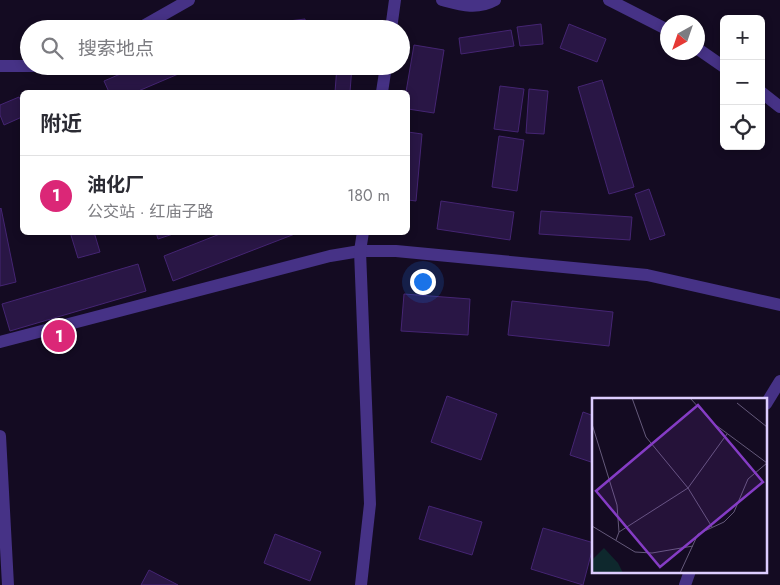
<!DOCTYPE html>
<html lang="zh">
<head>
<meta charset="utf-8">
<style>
	body { margin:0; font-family:Jost,"Noto Sans SC",sans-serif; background:#f2f2f3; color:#2b2b33 }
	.controls { position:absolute; right:15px; top:15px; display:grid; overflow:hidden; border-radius:8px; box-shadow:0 2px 8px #0003 }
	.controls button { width:45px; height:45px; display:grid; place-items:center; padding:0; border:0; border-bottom:1px solid #e1e1e2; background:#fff; color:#2b2b33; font:25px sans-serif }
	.compass { position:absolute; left:660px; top:15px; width:45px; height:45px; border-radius:50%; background:#fff; box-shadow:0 2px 8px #0003; rotate:220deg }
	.you { position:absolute; left:422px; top:281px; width:18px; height:18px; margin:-12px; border:4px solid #fff; border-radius:50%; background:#1a73e8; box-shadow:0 0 0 8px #1a73e833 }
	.badge { display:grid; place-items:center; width:32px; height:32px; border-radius:50%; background:#db2777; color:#fff; font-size:16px; font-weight:700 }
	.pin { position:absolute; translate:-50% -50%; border:2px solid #fff; box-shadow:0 1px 5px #0006 }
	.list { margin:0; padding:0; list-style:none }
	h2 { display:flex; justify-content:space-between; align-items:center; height:65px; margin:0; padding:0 20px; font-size:21px }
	h2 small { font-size:16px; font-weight:400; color:#7c7c81 }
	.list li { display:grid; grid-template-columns:32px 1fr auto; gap:15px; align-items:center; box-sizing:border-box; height:80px; padding:0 20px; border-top:1px solid #e1e1e2 }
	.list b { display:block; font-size:19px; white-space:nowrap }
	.list p { margin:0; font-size:16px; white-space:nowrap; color:#7c7c81 }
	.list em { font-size:16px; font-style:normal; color:#7c7c81 }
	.icon { flex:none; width:28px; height:28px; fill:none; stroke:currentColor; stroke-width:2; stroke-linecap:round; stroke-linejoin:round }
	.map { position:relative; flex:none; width:780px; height:585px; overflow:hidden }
	.search { position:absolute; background:#fff; box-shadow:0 2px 8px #0003; left:20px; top:20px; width:390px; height:55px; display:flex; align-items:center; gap:12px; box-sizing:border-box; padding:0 18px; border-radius:28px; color:#7c7c81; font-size:19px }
	.panel { position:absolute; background:#fff; box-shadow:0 2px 8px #0003; left:20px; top:90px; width:390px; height:145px; border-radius:8px }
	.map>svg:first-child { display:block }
	.building { fill:#291645; stroke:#452573 }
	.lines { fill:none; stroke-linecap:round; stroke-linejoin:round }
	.minor { stroke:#463286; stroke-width:12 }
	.inset-road { fill:none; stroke:#64597a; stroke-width:1 }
	.view { fill:#853cc5; fill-opacity:0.15; stroke:#853cc5; stroke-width:2.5 }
	.inset-edge { fill:none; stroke:#ddcdff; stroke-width:2.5 }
</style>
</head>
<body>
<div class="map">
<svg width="780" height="585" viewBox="0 0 780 585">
	<rect width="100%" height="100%" fill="#140b22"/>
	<g class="building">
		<polygon points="305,19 306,29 232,28"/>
		<polygon points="541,24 543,44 520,46 517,27"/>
		<polygon points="569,24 606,39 597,62 560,48"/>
		<polygon points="511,30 514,46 461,54 459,38"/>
		<polygon points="414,45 444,50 434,113 408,109 406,92"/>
		<polygon points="139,66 197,66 136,92 109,92 104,81"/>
		<polygon points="337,66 352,66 350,92 335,92"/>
		<polygon points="602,80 634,187 609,194 578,87"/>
		<polygon points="500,86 524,89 518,132 494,129"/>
		<polygon points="529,89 548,91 544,134 526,133"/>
		<polygon points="19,97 22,104 22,117 4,125 0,115 0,105"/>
		<polygon points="408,132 422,134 416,201 408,200"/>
		<polygon points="499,136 524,140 517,191 492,187"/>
		<polygon points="649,189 665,235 650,240 635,194"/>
		<polygon points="441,201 514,212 510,240 437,229"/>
		<polygon points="1,208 16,282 0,286 0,209"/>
		<polygon points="541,211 632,217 630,240 539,234"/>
		<polygon points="70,232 94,232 100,252 78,258"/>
		<polygon points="156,232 179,232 158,239"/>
		<polygon points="225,232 300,232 173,281 164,256"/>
		<polygon points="138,264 146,291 10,331 2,304"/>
		<polygon points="404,294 470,299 468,335 401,331"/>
		<polygon points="512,301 613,312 609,346 508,335"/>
		<polygon points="447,396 497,414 481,460 431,442"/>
		<polygon points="583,412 594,416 594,463 570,455"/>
		<polygon points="429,506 482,522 472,555 419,539"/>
		<polygon points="543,528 594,543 583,585 531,569"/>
		<polygon points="275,534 321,552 310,581 264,563"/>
		<polygon points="149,570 178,585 141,585"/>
	</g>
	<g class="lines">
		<g class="minor">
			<path d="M442 0C461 5 477 10 495 0"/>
			<polyline points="609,0 668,30"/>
			<polyline points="138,29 189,0"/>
			<polyline points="391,29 395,0"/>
			<polyline points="698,49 724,67"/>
			<polyline points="0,66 56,66"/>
			<polyline points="382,92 386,66"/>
			<polyline points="761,92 780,107"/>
			<polyline points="0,342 330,256 360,251 396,251 647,275 780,305"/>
			<polyline points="766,404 780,381"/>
			<polyline points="0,436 8,585"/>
			<polyline points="361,585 370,504 360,251 363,232"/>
			<polyline points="685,585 690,571"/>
		</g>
	</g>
	<g transform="translate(592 398)">
		<rect width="175" height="175" fill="#140b22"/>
		<path d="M12 150 26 165 31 175H0V162Z" fill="#0e282d"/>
		<path class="inset-road" d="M40 0 54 39 96 90 120 129M98 0 121 25 175 65M145 5 175 29M0 26 25 107 27 134M0 128 43 154 60 155 101 148M24 142 27 134 96 90 135 36M88 175 106 136 132 124 142 114 156 81 175 65"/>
		<path class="view" d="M106 7 171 84 68 169 4 93Z"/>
		<rect width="175" height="175" class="inset-edge"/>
	</g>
</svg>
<div class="controls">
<button>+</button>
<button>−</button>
<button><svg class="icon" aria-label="locate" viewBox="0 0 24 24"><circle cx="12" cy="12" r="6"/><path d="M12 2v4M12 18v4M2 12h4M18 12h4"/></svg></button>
</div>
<svg class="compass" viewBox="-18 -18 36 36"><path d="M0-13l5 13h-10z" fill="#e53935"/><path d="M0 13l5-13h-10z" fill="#7c7c81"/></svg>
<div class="you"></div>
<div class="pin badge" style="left:59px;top:336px">1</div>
<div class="search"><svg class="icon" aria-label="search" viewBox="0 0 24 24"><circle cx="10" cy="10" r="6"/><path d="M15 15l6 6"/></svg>搜索地点</div>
<section class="panel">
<h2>附近<small></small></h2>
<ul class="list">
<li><span class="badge">1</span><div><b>油化厂</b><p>公交站 · 红庙子路</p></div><em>180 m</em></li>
</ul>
</section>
</div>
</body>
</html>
